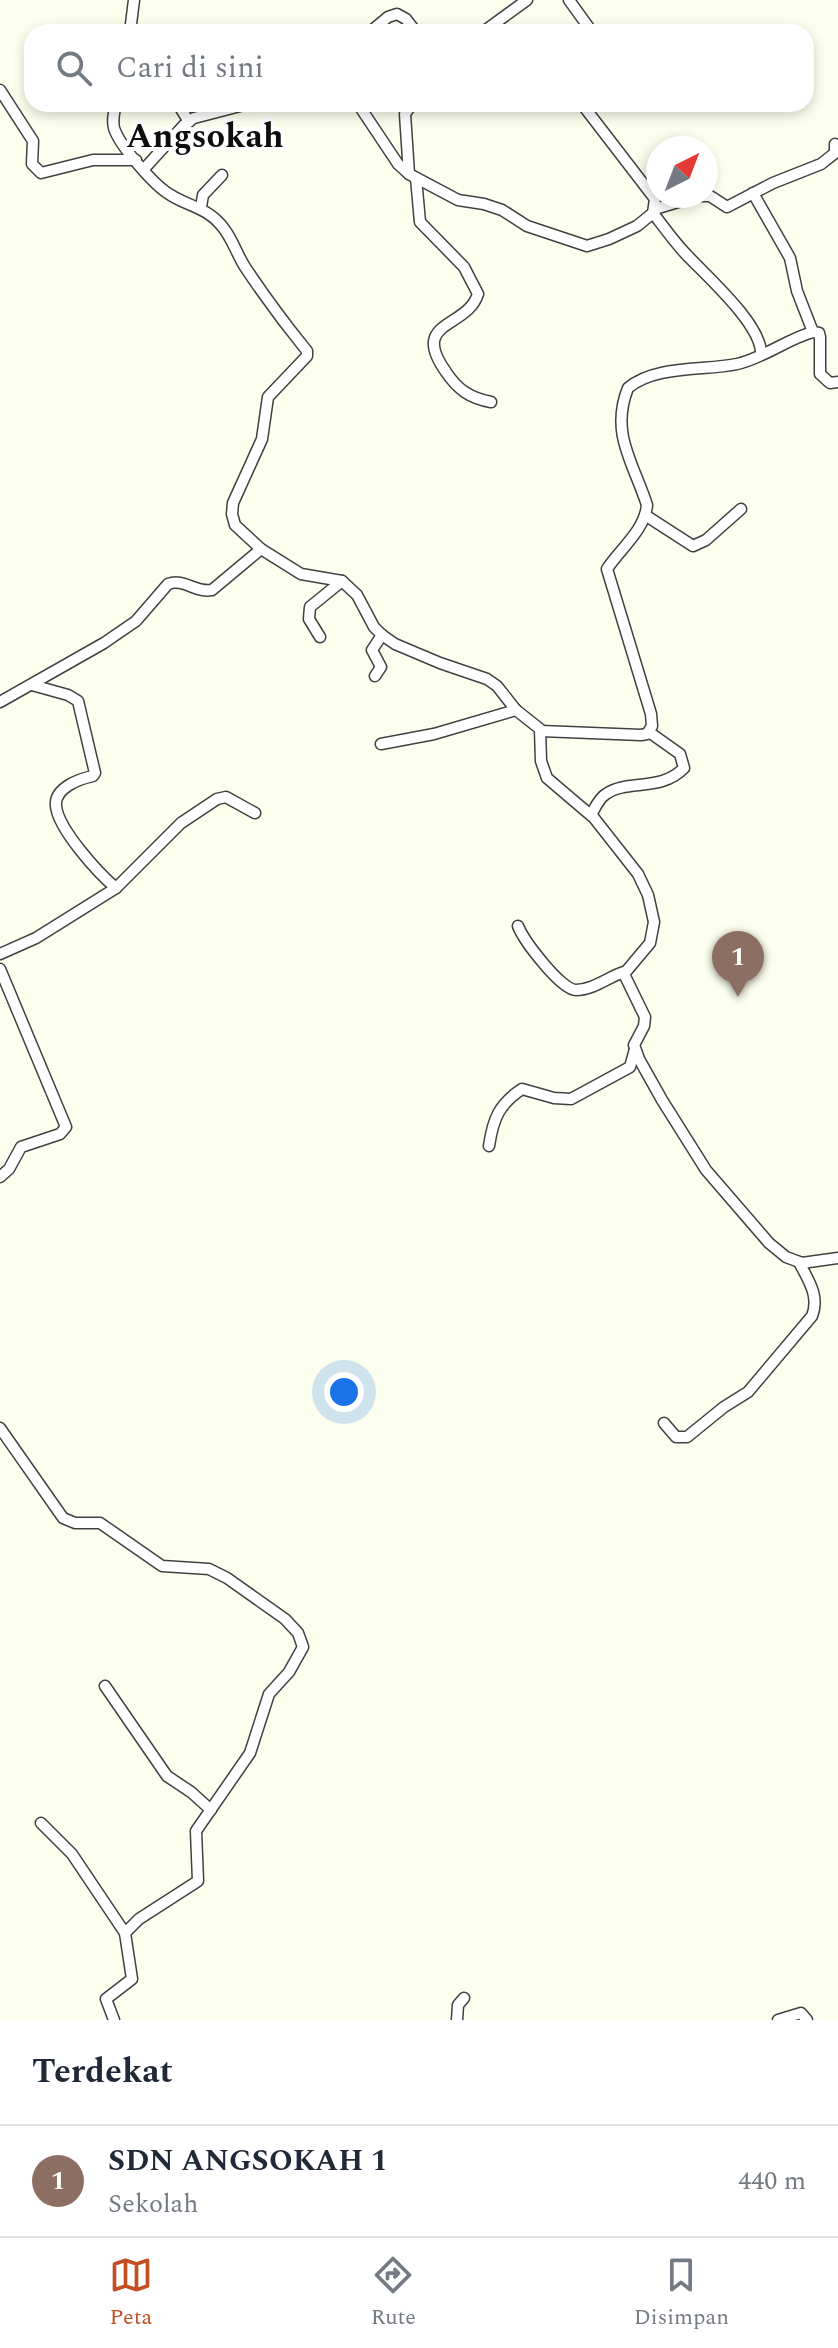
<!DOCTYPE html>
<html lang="id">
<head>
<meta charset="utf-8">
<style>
	body { margin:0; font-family:Spectral,serif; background:#f6f6f7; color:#1f2937 }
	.compass { position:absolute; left:646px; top:136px; width:72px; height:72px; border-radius:50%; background:#fff; box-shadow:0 4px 12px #0003; rotate:42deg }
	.you { position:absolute; left:344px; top:1392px; width:28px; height:28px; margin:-20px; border:6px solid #fff; border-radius:50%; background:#1a73e8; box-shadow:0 0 0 12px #1a73e833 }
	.badge { display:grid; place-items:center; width:52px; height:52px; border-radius:50%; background:#c24e21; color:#fff; font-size:26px; font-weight:700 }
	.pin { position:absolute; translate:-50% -66px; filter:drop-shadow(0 2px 4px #0008) }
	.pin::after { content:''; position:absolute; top:42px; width:28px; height:24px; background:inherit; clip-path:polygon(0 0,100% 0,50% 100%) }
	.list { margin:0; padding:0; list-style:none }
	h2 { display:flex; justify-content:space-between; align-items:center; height:104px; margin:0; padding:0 32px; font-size:34px }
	h2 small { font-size:26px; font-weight:400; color:#747a83 }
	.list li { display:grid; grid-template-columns:52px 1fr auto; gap:24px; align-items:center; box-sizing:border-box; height:112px; padding:0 32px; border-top:2px solid #e0e1e3 }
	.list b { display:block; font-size:30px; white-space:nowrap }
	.list p { margin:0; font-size:26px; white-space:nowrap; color:#747a83 }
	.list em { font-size:26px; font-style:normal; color:#747a83 }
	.icon { flex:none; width:44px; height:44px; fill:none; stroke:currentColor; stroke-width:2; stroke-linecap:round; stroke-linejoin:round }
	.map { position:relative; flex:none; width:838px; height:2020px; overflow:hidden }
	.search { position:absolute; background:#fff; box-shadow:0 4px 12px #0003; left:24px; right:24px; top:24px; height:88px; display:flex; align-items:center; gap:20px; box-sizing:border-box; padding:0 28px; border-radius:24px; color:#747a83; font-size:30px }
	.sheet { height:216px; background:#fff }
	nav { display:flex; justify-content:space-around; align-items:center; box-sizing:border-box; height:112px; border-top:2px solid #e0e1e3; background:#fff; font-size:22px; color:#747a83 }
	nav a { display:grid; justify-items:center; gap:4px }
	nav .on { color:#c24e21 }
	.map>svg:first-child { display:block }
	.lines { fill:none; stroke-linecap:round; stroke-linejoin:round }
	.minor-casing { stroke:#414141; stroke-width:13 }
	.minor { stroke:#fff; stroke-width:10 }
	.labels { text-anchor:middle; stroke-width:8; stroke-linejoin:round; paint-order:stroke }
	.quarter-label { font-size:34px; font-weight:bold; fill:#0e0e0e; stroke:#fff }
</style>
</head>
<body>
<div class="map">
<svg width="838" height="2020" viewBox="0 0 838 2020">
	<rect width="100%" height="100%" fill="#fdffee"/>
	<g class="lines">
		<g class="minor-casing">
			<g id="minor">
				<polyline points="569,0 592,32"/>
				<polyline points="130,32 134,0"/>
				<polyline points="370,32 388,17 397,14 406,19 416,32"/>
				<polyline points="483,32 527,0"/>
				<polyline points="0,90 33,141 32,164 41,173 93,160 136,160"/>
				<path d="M116 104C114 112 112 120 114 128 119 145 154 185 169 194 187 206 206 207 221 225 232 237 236 253 245 267 265 297 285 324 307 351V356L268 397 262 439 233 503 232 514 235 525 261 549 301 574 342 581 357 595 374 627 382 635 395 644 440 663 487 679 497 686 516 710 540 729 541 761 547 778 594 818 638 874 648 895 654 922 650 943 624 974 645 1017 644 1026 634 1045 639 1059 662 1100 706 1170 769 1243 786 1257 802 1263 838 1258"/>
				<polyline points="178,104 189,122"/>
				<path d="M358 104 398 164 409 174 458 200 484 204 502 210 527 226 587 246 609 239 637 226 653 213C663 226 673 240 684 252 704 274 762 324 761 354"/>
				<polyline points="585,104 585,108 655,199 653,213"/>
				<polyline points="144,169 184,125 194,118 248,104"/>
				<polyline points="409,174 405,114 412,104"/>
				<path d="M416 178 420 222 464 267 478 294C467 329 409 320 446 372 458 390 470 398 491 402"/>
				<polyline points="753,193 790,258 797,291 813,332"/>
				<polyline points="702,196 710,196 727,207 773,183 821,164 835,153 835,144"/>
				<polyline points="201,207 203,195 222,175"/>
				<polyline points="655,209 698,196"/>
				<polyline points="645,515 693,546 706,540 741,509"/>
				<polyline points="320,637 309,619 310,607 342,581"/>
				<polyline points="375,676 381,667 372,650 382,635"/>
				<path d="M32 685 68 695 78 701 95 773 93 776C79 779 54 788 56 806 58 829 99 874 116 888"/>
				<path d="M0 702 104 643 136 621 168 584C184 578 195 593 212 590L261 549"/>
				<path d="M541 731 641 735 647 734 652 726 651 714 607 569C620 549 645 530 647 505 633 462 610 433 628 388 655 365 704 371 737 364 764 358 787 339 813 332L819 333 820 337V374L830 383 838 382"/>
				<polyline points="381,744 434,734 516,710"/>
				<path d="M591 815C595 808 599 798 606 794 627 779 661 792 684 768L680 754 649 732"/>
				<path d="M518 926C524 941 561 990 576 990 593 990 608 977 624 972"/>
				<polyline points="0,954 36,938 116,888 181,823 217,799 226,797 255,813"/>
				<polyline points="0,969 66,1127 60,1134 21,1147 9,1169 0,1177"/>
				<path d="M489 1146C493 1119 499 1104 522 1089L554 1098 571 1099 630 1067 635 1049"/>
				<path d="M664 1423 676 1437H687L724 1407 748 1392 812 1316C820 1296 808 1280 799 1262"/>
				<polyline points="0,1428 63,1518 75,1523 100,1523 162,1566 209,1569 227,1578 285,1619 298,1633 303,1647 289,1672 269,1694 250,1753 196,1831 198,1881 139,1919 125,1933 132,1979 106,1999 114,2020"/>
				<polyline points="105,1686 167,1776 191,1792 211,1810"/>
				<polyline points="41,1823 72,1854 125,1933"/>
				<polyline points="457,2020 458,2005 464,1998"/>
				<polyline points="778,2020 801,2013 807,2020"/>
			</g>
		</g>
		<use href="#minor" class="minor"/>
	</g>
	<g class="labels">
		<g class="quarter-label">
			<text x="205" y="147">Angsokah</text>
		</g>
	</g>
</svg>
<svg class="compass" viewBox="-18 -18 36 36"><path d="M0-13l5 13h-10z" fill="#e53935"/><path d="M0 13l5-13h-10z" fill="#747a83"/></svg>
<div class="you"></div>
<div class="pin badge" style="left:738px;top:997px;background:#8d6e63">1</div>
<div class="search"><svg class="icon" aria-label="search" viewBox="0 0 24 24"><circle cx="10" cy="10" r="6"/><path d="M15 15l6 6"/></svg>Cari di sini</div>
</div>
<section class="sheet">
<h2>Terdekat<small></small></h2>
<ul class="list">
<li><span class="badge" style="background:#8d6e63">1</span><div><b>SDN ANGSOKAH 1</b><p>Sekolah</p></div><em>440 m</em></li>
</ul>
</section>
<nav>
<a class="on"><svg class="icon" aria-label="map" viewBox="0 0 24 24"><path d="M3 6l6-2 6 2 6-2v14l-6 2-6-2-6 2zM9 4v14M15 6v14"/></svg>Peta</a>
<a><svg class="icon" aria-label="directions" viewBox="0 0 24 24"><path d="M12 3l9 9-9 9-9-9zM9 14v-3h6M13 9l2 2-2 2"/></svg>Rute</a>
<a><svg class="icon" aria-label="saved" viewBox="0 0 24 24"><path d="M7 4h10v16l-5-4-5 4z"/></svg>Disimpan</a>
</nav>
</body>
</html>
